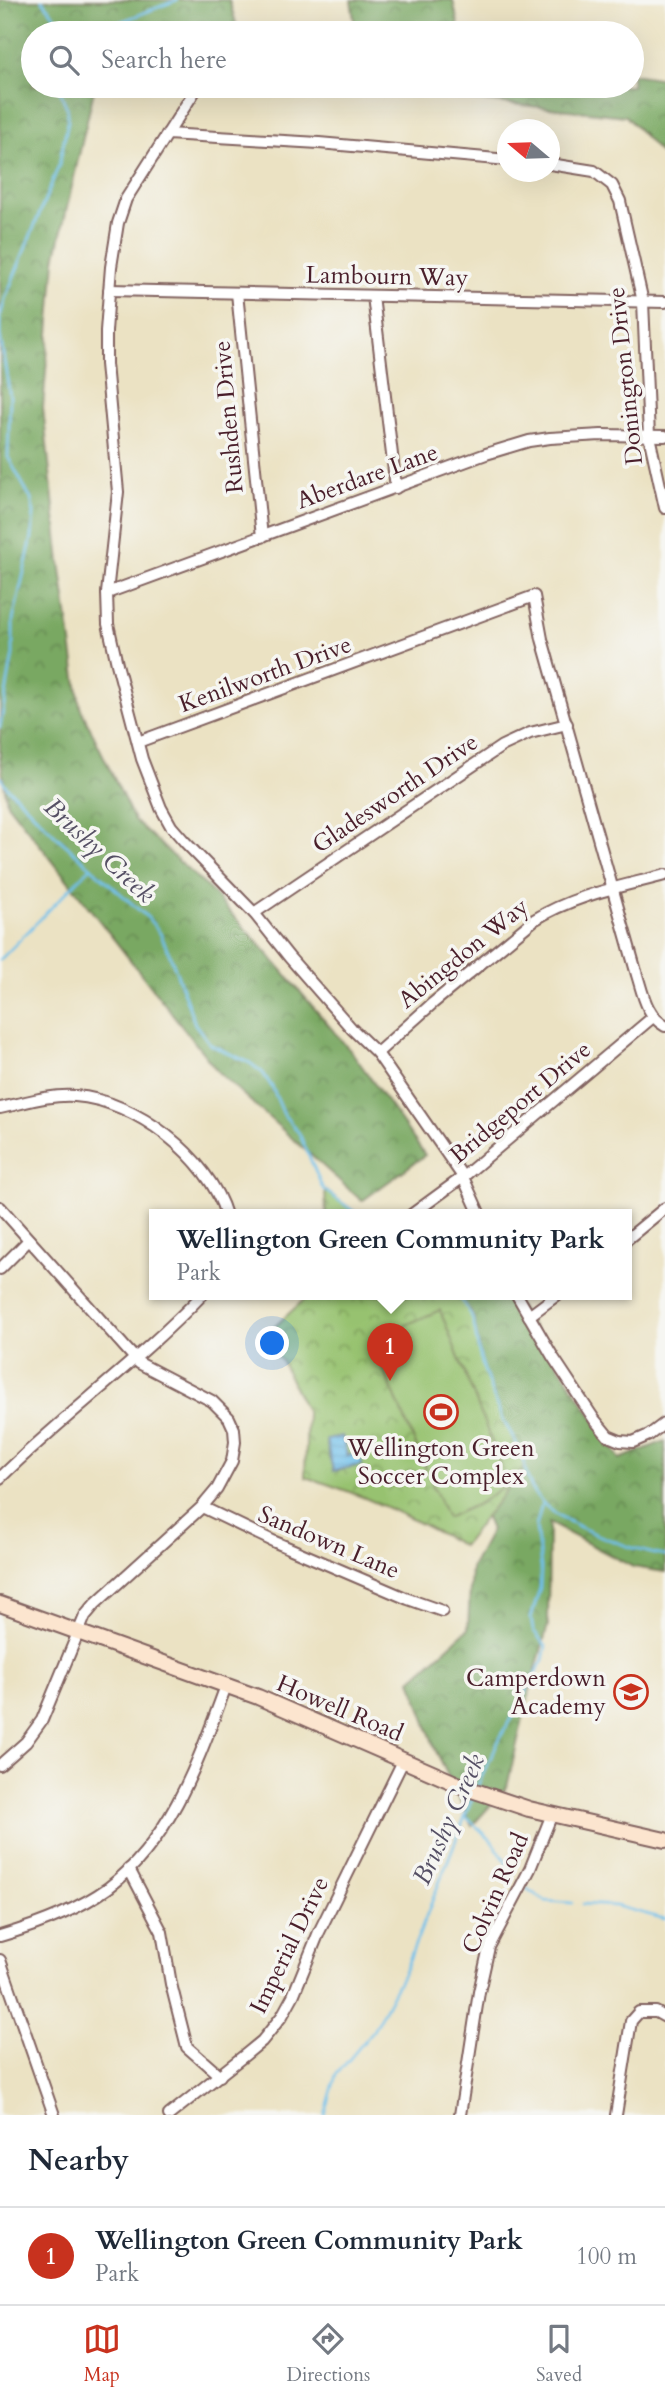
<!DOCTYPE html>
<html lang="en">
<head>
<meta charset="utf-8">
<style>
	body { margin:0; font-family:Cardo,serif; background:#f6f6f7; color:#1f2937 }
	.compass { position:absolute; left:497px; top:119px; width:63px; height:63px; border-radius:50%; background:#fff; box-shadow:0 7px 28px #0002; rotate:289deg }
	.you { position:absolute; left:273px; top:1344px; width:24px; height:24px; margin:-18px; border:5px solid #fff; border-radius:50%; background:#1a73e8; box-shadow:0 0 0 10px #1a73e833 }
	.badge { display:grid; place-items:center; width:46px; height:46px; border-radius:50%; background:#c8321e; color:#fff; font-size:23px; font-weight:700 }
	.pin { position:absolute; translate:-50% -58px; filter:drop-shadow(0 2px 4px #0008) }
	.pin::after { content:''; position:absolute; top:37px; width:24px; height:21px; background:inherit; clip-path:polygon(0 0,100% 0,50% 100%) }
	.popup { position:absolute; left:149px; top:1209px; width:483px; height:91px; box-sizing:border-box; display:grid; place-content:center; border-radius:0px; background:#fff; filter:drop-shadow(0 2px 5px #0005); font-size:23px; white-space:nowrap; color:#747a83 }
	.popup b { font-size:26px; color:#1f2937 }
	.popup::after { content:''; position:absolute; left:50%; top:100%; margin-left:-14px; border:14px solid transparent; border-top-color:#fff }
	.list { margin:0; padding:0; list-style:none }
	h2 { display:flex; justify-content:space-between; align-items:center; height:91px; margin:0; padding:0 28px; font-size:30px }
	h2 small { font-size:23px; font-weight:400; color:#747a83 }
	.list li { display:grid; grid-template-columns:46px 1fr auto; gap:21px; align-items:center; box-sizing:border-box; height:98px; padding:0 28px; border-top:2px solid #e0e1e3 }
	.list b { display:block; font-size:26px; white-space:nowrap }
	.list p { margin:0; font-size:23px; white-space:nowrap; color:#747a83 }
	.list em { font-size:23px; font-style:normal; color:#747a83 }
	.icon { flex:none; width:38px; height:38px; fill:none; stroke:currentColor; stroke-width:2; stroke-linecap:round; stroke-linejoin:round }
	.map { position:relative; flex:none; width:665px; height:2115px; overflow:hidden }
	.search { position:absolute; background:#fff; box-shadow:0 7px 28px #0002; left:21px; right:21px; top:21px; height:77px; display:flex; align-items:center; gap:18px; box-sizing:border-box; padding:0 24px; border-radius:38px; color:#747a83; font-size:26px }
	.sheet { height:189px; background:#fff }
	nav { display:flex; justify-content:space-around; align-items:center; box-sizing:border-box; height:98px; border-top:2px solid #e0e1e3; background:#fff; font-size:19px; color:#747a83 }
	nav a { display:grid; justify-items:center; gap:4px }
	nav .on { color:#c8321e }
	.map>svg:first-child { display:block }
	.forest { fill:url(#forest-crowns); stroke:#626446; stroke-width:2 }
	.park { fill:url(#park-crowns); stroke:#70704d; stroke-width:2 }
	.pitch { fill:#97c26f; stroke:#70704d; stroke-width:2 }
	.water { fill:url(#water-rules); stroke:#5e708c; stroke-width:2 }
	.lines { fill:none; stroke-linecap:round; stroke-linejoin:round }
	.stream { stroke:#71c1ec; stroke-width:2.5 }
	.minor-casing { stroke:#826360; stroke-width:14 }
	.secondary-casing { stroke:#826360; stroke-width:18 }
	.minor { stroke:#fff; stroke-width:10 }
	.secondary { stroke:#fce5cf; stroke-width:14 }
	.labels { text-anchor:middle; stroke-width:7; stroke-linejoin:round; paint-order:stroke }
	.street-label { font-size:24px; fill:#4a1f2b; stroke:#f6f6f2 }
	.poi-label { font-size:24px; fill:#4a1f2b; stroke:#f6f6f2 }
	.water-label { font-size:26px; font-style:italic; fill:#565065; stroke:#f6f6f2 }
</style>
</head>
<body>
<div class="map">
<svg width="665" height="2115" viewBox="0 0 665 2115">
	<defs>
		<pattern id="forest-crowns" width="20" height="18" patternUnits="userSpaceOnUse" patternTransform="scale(1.75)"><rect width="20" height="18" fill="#79a862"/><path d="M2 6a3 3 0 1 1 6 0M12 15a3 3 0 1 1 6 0" fill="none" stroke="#658851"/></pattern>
		<pattern id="park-crowns" width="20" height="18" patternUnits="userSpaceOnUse" patternTransform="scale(1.75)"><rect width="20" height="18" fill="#97c26f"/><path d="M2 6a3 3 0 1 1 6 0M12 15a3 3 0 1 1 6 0" fill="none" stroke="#7d9d5b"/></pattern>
		<pattern id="water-rules" width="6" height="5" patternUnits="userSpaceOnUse" patternTransform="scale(1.75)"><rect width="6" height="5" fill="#71c1ec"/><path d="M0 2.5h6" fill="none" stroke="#63a5cb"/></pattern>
	</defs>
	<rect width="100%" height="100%" fill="#f6f6f2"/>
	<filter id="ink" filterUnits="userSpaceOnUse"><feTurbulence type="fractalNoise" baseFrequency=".0143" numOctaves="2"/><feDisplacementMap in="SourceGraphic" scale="14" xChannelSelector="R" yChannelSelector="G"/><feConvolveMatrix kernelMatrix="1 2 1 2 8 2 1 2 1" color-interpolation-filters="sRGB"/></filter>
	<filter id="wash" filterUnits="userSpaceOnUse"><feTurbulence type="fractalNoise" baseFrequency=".00686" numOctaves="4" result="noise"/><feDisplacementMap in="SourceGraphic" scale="28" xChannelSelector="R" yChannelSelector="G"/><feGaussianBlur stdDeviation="1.57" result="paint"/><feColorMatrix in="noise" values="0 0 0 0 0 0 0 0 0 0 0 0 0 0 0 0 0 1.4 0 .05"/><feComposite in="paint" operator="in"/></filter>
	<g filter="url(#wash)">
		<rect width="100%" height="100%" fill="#ebe2c3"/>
		<g class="forest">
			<polygon points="0,0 229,0 239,33 33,33 33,86 95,86 55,260 43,408 60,562 80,707 134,820 207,887 269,955 354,1055 425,1155 362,1201 218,1072 7,803 0,757"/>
			<polygon points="351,0 453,0 460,33 356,33"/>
			<polygon points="632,74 665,79 665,159 626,116 339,86 632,86"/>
			<polygon points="438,1295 512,1295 620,1459 665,1441 665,1572 633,1567 549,1523 548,1625 526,1705 507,1787 472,1826 435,1749 411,1680 468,1629 471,1568 491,1530 480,1503"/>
		</g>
		<g class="park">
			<polygon points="325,1190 359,1215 326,1215"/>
			<path d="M309 1295H457L471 1311 474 1320 481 1361 500 1414 521 1453 524 1467 463 1546C410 1517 363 1494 305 1477L307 1413 281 1360 258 1342Z"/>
		</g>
		<polygon class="pitch" points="440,1310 508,1483 480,1503 447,1518 371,1340"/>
		<polygon class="water" points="342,1436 347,1455 359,1453 362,1465 333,1471 326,1440"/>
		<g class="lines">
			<g class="stream">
				<polyline points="42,0 68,33"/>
				<polyline points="92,33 177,0"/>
				<polyline points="0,727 13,654 13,620 32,537 34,513 31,499 8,457 10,397 0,335 0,318 5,299 59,165 68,121 67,108 58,86"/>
				<polyline points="0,777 7,787 57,837 148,918 160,933 172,960 195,1024 211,1045 250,1063 263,1073 272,1087 284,1115 299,1133 323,1189 359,1215"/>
				<polyline points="0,960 91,867"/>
				<path d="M457 1295C481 1321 472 1334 482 1364 487 1380 493 1397 500 1414 506 1427 515 1438 520 1451 528 1472 524 1480 540 1500 559 1524 635 1551 665 1556"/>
				<polyline points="477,1787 500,1738 543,1660 546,1646 533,1630 531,1618 540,1588 541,1568 536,1527 542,1503"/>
				<polyline points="464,1815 491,1840 514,1873"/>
				<polyline points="526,1888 545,1901 572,1903"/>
				<polyline points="583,1904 616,1906 665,1919"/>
				<polyline points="325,2115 336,2075 373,2031 406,1968 473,1796"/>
			</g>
		</g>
	</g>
	<g filter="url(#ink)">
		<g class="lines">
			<g class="minor-casing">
				<g id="minor">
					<polyline points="198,86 126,199 118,223 111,267 106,331 106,364 118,492 107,593 108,624 117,664 142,759 161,808 171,826 185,842 254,913 289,957 352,1029 377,1053 463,1177 480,1215"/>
					<polyline points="167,134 319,143 508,160"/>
					<polyline points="550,164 594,171 612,185 620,201 643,302 649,436 665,508"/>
					<polyline points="109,290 665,302"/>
					<polyline points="237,293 262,537"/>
					<polyline points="373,296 396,488"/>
					<polyline points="107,593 486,454 529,441 550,438 601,435 665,436"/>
					<path d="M138 742 534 596 542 639 637 975C643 994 646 1015 665 1026"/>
					<polyline points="254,913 502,746 530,733 567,724"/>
					<path d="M377 1053 433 1003 534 920C574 895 620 887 665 875"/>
					<path d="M0 1108C24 1103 50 1094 75 1096 135 1100 209 1157 226 1215"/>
					<polyline points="0,1207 139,1363 212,1401 229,1418 234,1429 235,1442 232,1461 217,1489 202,1507 95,1604 85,1616 42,1720 26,1742 0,1765"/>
					<polyline points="411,1215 463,1177 653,1017"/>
					<polyline points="626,1240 665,1208"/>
					<polyline points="0,1269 29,1240"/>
					<polyline points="517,1295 553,1357 594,1419 608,1436 620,1441 633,1442 649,1435 665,1423"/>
					<polyline points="529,1316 557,1295"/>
					<path d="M0 1478C65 1414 139 1361 202 1295"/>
					<polyline points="202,1507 275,1542 408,1599 442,1611"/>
					<polyline points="129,1869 162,1932 171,1984 187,2047 220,2076"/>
					<path d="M0 1936C38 1925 76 1911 108 1888 172 1840 199 1758 226 1686"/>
					<polyline points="0,1960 54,2115"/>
					<polyline points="169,2115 245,2055 262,2041 282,2016 293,1996 319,1932 404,1759"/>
					<polyline points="460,2115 479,1992 489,1947 530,1869 552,1814"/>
					<polyline points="616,2115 631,2021 639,2012 656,2012 665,2017"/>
				</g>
			</g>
			<g class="secondary-casing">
				<polyline id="secondary" points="0,1604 258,1697 469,1789 529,1809 665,1840"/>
			</g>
			<use href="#minor" class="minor"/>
			<use href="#secondary" class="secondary"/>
		</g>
	</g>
	<defs>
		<g id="stadium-ring" transform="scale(1.75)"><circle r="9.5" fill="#f6f6f2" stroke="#c8321e" stroke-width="1.5"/><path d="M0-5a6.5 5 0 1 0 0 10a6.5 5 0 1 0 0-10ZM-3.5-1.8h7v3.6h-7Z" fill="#c8321e"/></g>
		<g id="school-ring" transform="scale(1.75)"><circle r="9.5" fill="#f6f6f2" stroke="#c8321e" stroke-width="1.5"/><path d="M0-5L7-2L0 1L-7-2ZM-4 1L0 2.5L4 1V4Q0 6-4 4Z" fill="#c8321e"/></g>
	</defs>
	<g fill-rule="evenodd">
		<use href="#stadium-ring" x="441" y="1412"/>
		<use href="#school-ring" x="631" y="1692"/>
	</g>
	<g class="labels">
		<g class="street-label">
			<text transform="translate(387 276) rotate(1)" y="8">Lambourn Way</text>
			<text transform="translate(625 376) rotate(-96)" y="8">Donington Drive</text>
			<text transform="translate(228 417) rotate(-95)" y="8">Rushden Drive</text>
			<text transform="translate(367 476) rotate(-20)" y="8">Aberdare Lane</text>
			<text transform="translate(265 674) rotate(-20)" y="8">Kenilworth Drive</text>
			<text transform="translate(395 793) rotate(-34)" y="8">Gladesworth Drive</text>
			<text transform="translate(463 953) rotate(-39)" y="8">Abingdon Way</text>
			<text transform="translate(520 1102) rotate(-40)" y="8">Bridgeport Drive</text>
			<text transform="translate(329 1542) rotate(23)" y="8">Sandown Lane</text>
			<text transform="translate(340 1708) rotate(23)" y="8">Howell Road</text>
			<text transform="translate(495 1893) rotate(-66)" y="8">Colvin Road</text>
			<text transform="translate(289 1945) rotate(-64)" y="8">Imperial Drive</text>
		</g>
		<g class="poi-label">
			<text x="441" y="1456">Wellington Green<tspan x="441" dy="28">Soccer Complex</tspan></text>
			<text x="606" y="1686" text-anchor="end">Camperdown<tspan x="606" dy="28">Academy</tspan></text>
		</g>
		<g class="water-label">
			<text transform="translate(100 850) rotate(43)" y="9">Brushy Creek</text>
			<text transform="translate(448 1819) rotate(-66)" y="9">Brushy Creek</text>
		</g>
	</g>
</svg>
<svg class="compass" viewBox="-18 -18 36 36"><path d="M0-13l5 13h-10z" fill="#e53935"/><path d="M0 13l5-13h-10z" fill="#747a83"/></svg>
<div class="you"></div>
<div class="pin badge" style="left:390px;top:1381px">1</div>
<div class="popup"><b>Wellington Green Community Park</b>Park</div>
<div class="search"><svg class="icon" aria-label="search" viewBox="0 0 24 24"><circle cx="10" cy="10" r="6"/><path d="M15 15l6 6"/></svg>Search here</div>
</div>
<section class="sheet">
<h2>Nearby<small></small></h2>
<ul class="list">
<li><span class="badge">1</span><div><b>Wellington Green Community Park</b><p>Park</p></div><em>100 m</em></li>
</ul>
</section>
<nav>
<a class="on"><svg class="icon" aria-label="map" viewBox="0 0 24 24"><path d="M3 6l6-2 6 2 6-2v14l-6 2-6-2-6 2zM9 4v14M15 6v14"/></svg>Map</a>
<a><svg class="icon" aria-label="directions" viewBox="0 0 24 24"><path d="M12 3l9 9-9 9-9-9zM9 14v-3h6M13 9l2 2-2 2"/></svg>Directions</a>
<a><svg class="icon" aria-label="saved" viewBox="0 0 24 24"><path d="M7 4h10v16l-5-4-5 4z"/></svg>Saved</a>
</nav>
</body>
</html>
